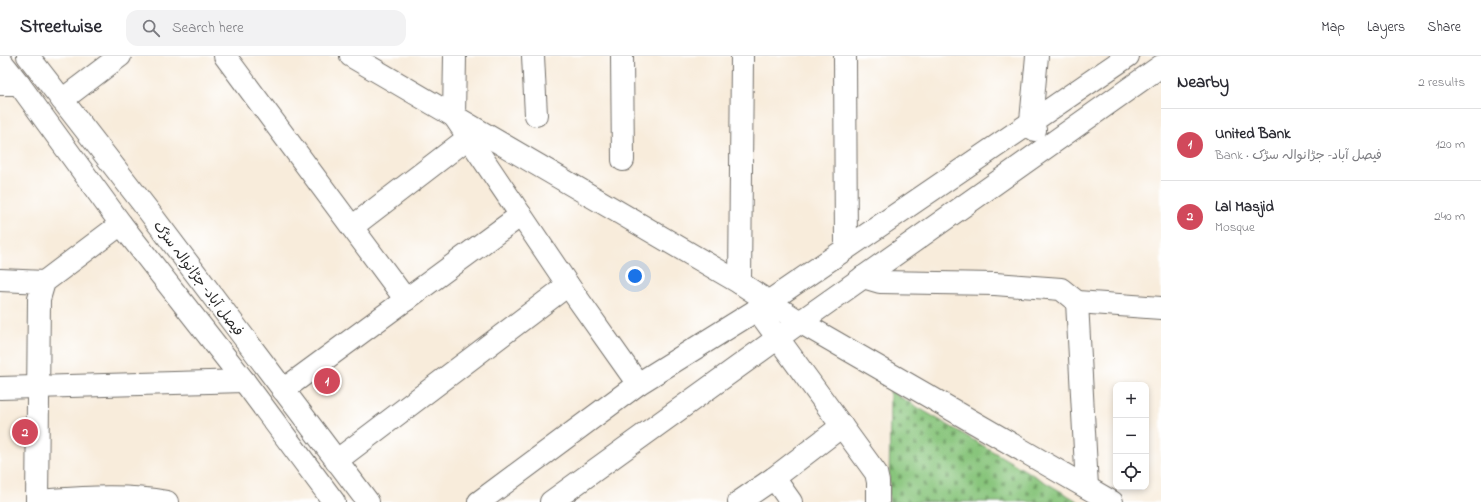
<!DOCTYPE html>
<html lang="en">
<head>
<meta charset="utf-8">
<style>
	body { margin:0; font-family:"Indie Flower","Playpen Sans Arabic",sans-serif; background:#f2f2f3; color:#2b2b33 }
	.controls { position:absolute; right:12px; bottom:12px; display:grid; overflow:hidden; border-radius:8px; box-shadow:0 2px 6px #0003 }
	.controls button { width:36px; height:36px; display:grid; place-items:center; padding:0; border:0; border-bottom:1px solid #e1e1e2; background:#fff; color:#2b2b33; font:20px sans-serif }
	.you { position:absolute; left:635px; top:220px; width:14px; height:14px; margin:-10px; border:3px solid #fff; border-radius:50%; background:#1a73e8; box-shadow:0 0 0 6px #1a73e833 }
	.badge { display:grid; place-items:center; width:26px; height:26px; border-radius:50%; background:#d1495b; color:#fff; font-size:13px; font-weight:700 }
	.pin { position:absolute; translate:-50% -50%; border:2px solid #fff; box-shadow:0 1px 4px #0006 }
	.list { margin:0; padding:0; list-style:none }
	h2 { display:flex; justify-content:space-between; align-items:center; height:52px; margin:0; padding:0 16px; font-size:17px }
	h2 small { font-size:13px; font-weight:400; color:#7c7c81 }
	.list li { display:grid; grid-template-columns:26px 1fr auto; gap:12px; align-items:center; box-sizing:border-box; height:72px; padding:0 16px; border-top:1px solid #e1e1e2 }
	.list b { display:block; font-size:15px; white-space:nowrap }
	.list p { margin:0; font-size:13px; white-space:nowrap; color:#7c7c81 }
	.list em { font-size:13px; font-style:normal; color:#7c7c81 }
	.icon { flex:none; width:22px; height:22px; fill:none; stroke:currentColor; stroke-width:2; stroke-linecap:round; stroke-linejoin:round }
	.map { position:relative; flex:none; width:1161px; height:446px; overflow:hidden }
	header { display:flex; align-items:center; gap:24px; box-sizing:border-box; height:56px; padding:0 20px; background:#fff; border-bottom:1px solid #e1e1e2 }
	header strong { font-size:19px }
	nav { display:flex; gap:22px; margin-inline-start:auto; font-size:14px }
	.search { width:280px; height:36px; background:#f2f2f3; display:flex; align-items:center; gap:10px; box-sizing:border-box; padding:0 14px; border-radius:12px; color:#7c7c81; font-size:15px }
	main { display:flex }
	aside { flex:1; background:#fff }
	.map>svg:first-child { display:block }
	.cemetery { fill:url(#cemetery-stones); stroke:#5a7853 }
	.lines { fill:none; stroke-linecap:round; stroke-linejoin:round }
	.minor-casing { stroke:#736f69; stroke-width:24 }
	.major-casing { stroke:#736f69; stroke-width:24 }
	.minor { stroke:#fff; stroke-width:22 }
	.major { stroke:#fff; stroke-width:22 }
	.labels { text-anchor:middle; stroke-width:3; stroke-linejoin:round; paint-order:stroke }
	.street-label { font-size:14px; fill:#2b2b2b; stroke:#fff }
</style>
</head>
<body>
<header>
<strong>Streetwise</strong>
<div class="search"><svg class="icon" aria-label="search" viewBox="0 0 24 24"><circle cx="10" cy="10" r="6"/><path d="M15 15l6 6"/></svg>Search here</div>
<nav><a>Map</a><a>Layers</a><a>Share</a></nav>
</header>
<main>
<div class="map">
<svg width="1161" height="446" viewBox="0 0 1161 446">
	<defs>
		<pattern id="cemetery-stones" width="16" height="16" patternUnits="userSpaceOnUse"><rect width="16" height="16" fill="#88c57b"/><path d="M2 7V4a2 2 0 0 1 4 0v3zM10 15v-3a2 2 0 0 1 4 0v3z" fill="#6fa065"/></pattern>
	</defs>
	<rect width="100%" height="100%" fill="#fff"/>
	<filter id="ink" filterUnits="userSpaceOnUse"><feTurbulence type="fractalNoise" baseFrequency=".025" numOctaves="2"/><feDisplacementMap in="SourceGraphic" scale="8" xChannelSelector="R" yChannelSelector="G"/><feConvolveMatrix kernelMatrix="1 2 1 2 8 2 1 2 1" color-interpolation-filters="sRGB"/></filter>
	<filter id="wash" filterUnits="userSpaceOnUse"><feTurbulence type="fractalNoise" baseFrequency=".012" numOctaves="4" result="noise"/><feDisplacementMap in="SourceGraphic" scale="16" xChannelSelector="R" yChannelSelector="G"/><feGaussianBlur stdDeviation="0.9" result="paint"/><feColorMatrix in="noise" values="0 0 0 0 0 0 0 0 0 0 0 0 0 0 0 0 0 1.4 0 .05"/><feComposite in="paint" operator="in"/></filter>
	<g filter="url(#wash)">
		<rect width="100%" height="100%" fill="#f8ecdb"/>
		<polygon class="cemetery" points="890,335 1079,446 889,446"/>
	</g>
	<g filter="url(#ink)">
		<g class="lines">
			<g class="minor-casing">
				<g id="minor">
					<polyline points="225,0 406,244"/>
					<polyline points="351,0 740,227 800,266 1112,446"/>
					<polyline points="455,0 454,60 568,229 638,328"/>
					<polyline points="533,0 536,59"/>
					<polyline points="622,0 623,104"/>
					<polyline points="845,0 846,192"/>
					<polyline points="0,28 19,28"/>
					<polyline points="62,44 120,0"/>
					<polyline points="1035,74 1031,65 1037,0"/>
					<polyline points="352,171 468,82"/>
					<polyline points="863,221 880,226 995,228 1061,233 1077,246 1087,431"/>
					<polyline points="0,224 44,226"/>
					<polyline points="740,227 742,0"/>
					<polyline points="1077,246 1161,252"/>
					<polyline points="755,255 761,259 876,417 878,426 878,446"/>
					<polyline points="0,332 244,325"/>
					<polyline points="283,334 521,159"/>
					<polyline points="336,405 568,229"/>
					<polyline points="774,422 791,446"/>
					<path d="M37 445C81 442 124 438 167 446"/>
					<polyline points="37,446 39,243 44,226 121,168"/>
					<polyline points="479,446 638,328 755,255 1128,0"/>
					<polyline points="551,446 800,266 1161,10"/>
					<polyline points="739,446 774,422 842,370"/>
				</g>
			</g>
			<g class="major-casing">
				<g id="major">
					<polyline points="28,0 147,153 368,446"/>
					<polyline points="0,4 19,28 121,168 244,325 334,446"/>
				</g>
			</g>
			<use href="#minor" class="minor"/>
			<use href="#major" class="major"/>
		</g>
	</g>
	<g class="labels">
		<g class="street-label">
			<text transform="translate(199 222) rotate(53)" y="5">فیصل آباد– جڑانوالہ سڑک</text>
		</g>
	</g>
</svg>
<div class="controls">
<button>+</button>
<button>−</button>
<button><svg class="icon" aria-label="locate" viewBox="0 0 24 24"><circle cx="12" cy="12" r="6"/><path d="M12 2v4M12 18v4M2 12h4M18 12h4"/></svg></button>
</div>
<div class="you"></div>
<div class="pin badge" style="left:327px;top:325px">1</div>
<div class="pin badge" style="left:25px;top:376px">2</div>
</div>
<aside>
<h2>Nearby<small>2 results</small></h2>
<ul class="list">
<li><span class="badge">1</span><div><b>United Bank</b><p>Bank · فیصل آباد– جڑانوالہ سڑک</p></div><em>120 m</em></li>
<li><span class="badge">2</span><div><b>Lal Masjid</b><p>Mosque</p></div><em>240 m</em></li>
</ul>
</aside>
</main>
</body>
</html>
